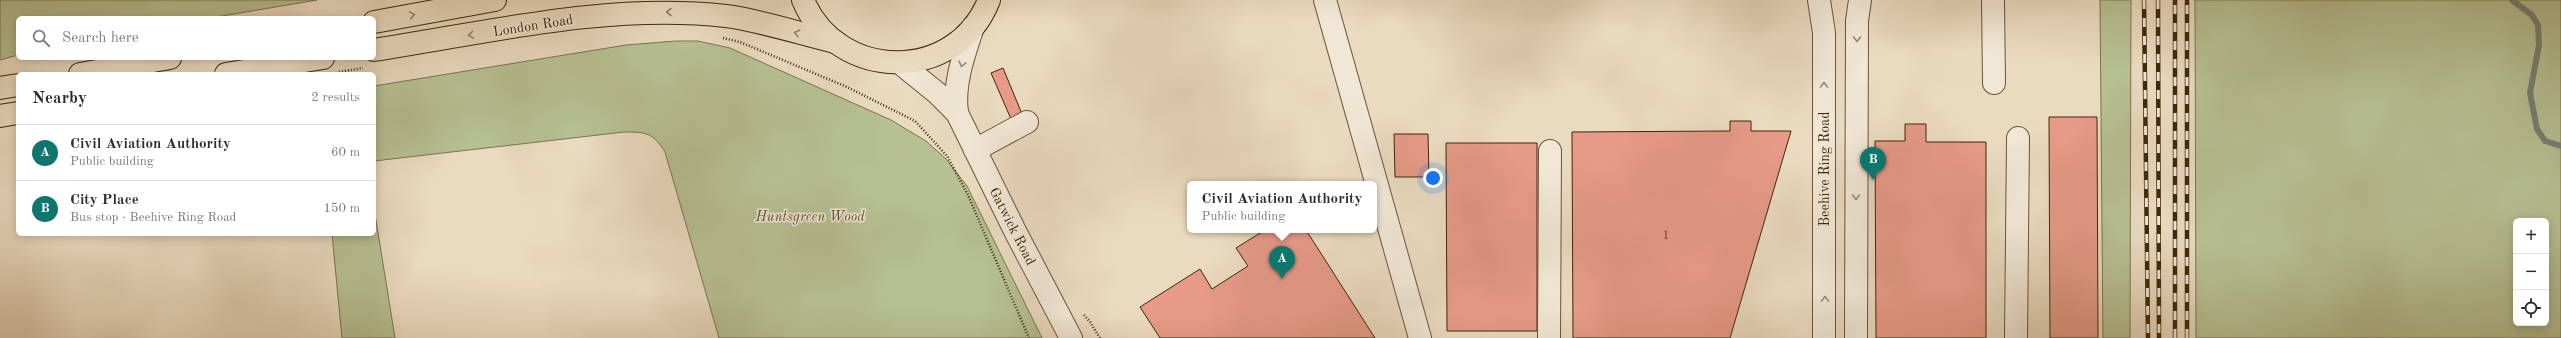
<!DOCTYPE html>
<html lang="en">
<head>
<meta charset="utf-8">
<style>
	body { margin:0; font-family:"Old Standard TT",serif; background:#f7f7f7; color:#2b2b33 }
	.controls { position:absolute; right:12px; bottom:12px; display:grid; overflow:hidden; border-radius:6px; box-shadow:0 2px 10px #0003 }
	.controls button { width:36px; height:36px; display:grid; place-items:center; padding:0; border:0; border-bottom:1px solid #e1e1e2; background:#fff; color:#2b2b33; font:20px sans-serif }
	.you { position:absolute; left:1433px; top:178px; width:14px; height:14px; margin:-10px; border:3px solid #fff; border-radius:50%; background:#1a73e8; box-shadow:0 0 0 6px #1a73e833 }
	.badge { display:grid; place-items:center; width:26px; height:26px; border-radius:50%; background:#0f766e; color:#fff; font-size:13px; font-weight:700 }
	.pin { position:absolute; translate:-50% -33px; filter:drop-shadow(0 1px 2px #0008) }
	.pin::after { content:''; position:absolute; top:21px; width:14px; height:12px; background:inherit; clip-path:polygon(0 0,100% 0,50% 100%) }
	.popup { position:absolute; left:1187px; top:181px; width:190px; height:52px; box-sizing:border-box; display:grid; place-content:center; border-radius:6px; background:#fff; filter:drop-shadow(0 1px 3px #0005); font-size:13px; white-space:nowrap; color:#7c7c81 }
	.popup b { font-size:15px; color:#2b2b33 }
	.popup::after { content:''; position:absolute; left:50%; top:100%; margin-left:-8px; border:8px solid transparent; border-top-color:#fff }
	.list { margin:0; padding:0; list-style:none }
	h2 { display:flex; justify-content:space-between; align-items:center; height:52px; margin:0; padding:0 16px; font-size:17px }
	h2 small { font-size:13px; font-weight:400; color:#7c7c81 }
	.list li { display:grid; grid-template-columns:26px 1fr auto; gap:12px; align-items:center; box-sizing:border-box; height:56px; padding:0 16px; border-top:1px solid #e1e1e2 }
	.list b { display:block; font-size:15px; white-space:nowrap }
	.list p { margin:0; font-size:13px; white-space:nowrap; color:#7c7c81 }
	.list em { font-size:13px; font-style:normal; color:#7c7c81 }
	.icon { flex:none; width:22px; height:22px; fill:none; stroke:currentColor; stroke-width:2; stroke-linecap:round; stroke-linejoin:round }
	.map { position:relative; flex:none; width:2561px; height:338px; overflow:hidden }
	.search { position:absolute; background:#fff; box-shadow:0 2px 10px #0003; left:16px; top:16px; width:360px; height:44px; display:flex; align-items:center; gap:10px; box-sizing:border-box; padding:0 14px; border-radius:6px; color:#7c7c81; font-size:15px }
	.panel { position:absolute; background:#fff; box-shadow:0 2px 10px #0003; left:16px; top:72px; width:360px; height:164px; border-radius:6px }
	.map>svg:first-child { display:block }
	.green { fill:#b6c093; stroke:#7a744d; fill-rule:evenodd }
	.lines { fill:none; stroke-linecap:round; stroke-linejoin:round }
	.stream { stroke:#757f73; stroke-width:6 }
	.building { fill:#e69a87; stroke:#3e2907 }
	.minor-casing { stroke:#695535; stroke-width:24 }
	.major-casing { stroke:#3e2907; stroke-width:24 }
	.path { stroke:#3e2907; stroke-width:2.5; stroke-dasharray:1 2; stroke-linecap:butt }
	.minor { stroke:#f1e7d6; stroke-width:22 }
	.major { stroke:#eadac0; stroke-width:22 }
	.rail-casing { stroke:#3e2907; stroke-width:4.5 }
	.rail { stroke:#f1e7d6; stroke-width:3; stroke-dasharray:9; stroke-linecap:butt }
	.oneway { stroke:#948264 }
	.oneway2 { stroke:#98886e }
	.labels { text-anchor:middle; stroke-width:3; stroke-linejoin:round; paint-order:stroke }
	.number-label { font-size:12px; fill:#684527 }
	.street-label { font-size:14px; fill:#3e2907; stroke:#f1e7d6 }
	.park-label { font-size:14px; font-style:italic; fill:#5c4f2a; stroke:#f1e7d6 }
</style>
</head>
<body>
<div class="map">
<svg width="2561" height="338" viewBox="0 0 2561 338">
	<rect width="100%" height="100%" fill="#eadac0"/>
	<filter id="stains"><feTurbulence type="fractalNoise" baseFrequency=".005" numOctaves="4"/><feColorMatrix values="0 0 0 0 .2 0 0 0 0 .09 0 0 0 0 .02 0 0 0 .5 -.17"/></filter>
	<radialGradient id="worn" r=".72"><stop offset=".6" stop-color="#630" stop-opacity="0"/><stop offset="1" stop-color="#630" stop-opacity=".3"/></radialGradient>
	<g class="green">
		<polygon points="0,0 317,0 210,18 18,18 18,55 0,60"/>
		<polygon points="2100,0 2131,0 2130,338 2103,338"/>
		<path d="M2195 0H2561V338H2196ZM2516 221H2546V323H2516Z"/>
		<path d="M676 41H698L730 48 891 120 926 141 946 159 967 186 1042 338H719L665 152C653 133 647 132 624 132L374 161V86L626 45Z"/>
		<polygon points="374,208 395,338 342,338 332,234 374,234"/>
	</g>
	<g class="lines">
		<polyline class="stream" points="2512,0 2532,15 2538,25 2539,45 2530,93 2537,129 2545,141 2561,146"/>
	</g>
	<g class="building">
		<polygon points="1003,68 1022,114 1011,119 991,73"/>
		<polygon points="2049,117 2097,117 2098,338 2050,338"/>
		<polygon points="1730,121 1751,121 1751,131 1791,131 1730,338 1573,338 1572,132 1730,131"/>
		<polygon points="1905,124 1926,124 1926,142 1986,142 1986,338 1876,338 1875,141 1905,141"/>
		<polygon points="1394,134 1428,134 1429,177 1395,177"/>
		<polygon points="1446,143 1537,143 1537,331 1447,331"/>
		<polygon points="1265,230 1306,230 1375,338 1160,338 1140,307 1200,269 1212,289 1248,266 1236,248"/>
	</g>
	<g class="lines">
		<g class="minor-casing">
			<g id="minor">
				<polyline points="1325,0 1420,338"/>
				<polyline points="1819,0 1824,33 1824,338"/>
				<polyline points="1993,0 1994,83"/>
				<polyline points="900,63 937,93 957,113 1015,231 1071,338"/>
				<path d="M957 113C953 84 964 54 973 27"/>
				<polyline points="975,150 1027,122"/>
				<polyline points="1549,338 1550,151"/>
				<polyline points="1856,338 1857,21 1860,0"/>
				<polyline points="2016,338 2018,138"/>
			</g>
		</g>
		<g class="major-casing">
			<g id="major">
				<path d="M803 0C837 82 956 84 989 0"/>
				<polyline points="374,22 495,0"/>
				<path d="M374 50C490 32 608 3 726 16 759 20 801 34 835 42"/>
				<polyline points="80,74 170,58"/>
				<polyline points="226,74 323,58"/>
				<polyline points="0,88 18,85"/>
				<polyline points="0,116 18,113"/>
			</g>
		</g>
		<g class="path">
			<polyline points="723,38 740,42 847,87 915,121 947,156 968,195 1029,338"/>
			<polyline points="339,72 363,68"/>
			<polyline points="1084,315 1090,322 1100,338"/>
		</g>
		<use href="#minor" class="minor"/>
		<use href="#major" class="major"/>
		<g class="rail-casing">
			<g id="rail">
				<polyline points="2144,0 2148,338"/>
				<polyline points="2158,0 2159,338"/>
				<polyline points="2175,338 2175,0"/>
				<polyline points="2187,338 2187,0"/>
			</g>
		</g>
		<use href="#rail" class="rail"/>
	</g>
	<defs><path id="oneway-chevron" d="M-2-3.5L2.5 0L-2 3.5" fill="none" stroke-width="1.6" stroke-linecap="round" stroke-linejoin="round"/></defs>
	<g class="oneway">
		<use href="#oneway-chevron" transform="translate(669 12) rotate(-180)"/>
		<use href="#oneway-chevron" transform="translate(412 15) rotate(-10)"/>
		<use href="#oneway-chevron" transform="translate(797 33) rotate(-166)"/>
		<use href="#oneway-chevron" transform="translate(471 35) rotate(171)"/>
	</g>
	<g class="oneway2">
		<use href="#oneway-chevron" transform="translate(1857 39) rotate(90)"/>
		<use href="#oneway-chevron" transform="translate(962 64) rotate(103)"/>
		<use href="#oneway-chevron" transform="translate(1824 85) rotate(-90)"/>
		<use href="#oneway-chevron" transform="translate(1856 197) rotate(90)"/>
		<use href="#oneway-chevron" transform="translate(1825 299) rotate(-90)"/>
	</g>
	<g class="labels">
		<g class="number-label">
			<text x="1666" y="239">1</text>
		</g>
		<g class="street-label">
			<text transform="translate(533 25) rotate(-9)" y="5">London Road</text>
			<text transform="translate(1824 169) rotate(-90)" y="5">Beehive Ring Road</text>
			<text transform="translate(1013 226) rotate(63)" y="5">Gatwick Road</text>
		</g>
		<g class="park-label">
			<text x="810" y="221">Huntsgreen Wood</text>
		</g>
	</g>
	<rect width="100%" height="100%" filter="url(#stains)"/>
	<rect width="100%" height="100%" fill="url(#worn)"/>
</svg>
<div class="controls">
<button>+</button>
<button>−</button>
<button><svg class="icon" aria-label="locate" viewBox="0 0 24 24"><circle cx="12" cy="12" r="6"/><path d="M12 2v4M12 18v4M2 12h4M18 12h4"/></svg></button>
</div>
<div class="you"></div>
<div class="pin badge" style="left:1282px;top:279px">A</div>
<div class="popup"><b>Civil Aviation Authority</b>Public building</div>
<div class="pin badge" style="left:1873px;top:180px">B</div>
<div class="search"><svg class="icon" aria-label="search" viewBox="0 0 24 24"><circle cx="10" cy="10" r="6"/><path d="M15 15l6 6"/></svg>Search here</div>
<section class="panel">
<h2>Nearby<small>2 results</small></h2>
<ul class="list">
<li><span class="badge">A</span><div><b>Civil Aviation Authority</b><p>Public building</p></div><em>60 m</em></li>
<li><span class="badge">B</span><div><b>City Place</b><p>Bus stop · Beehive Ring Road</p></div><em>150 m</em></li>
</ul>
</section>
</div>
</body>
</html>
